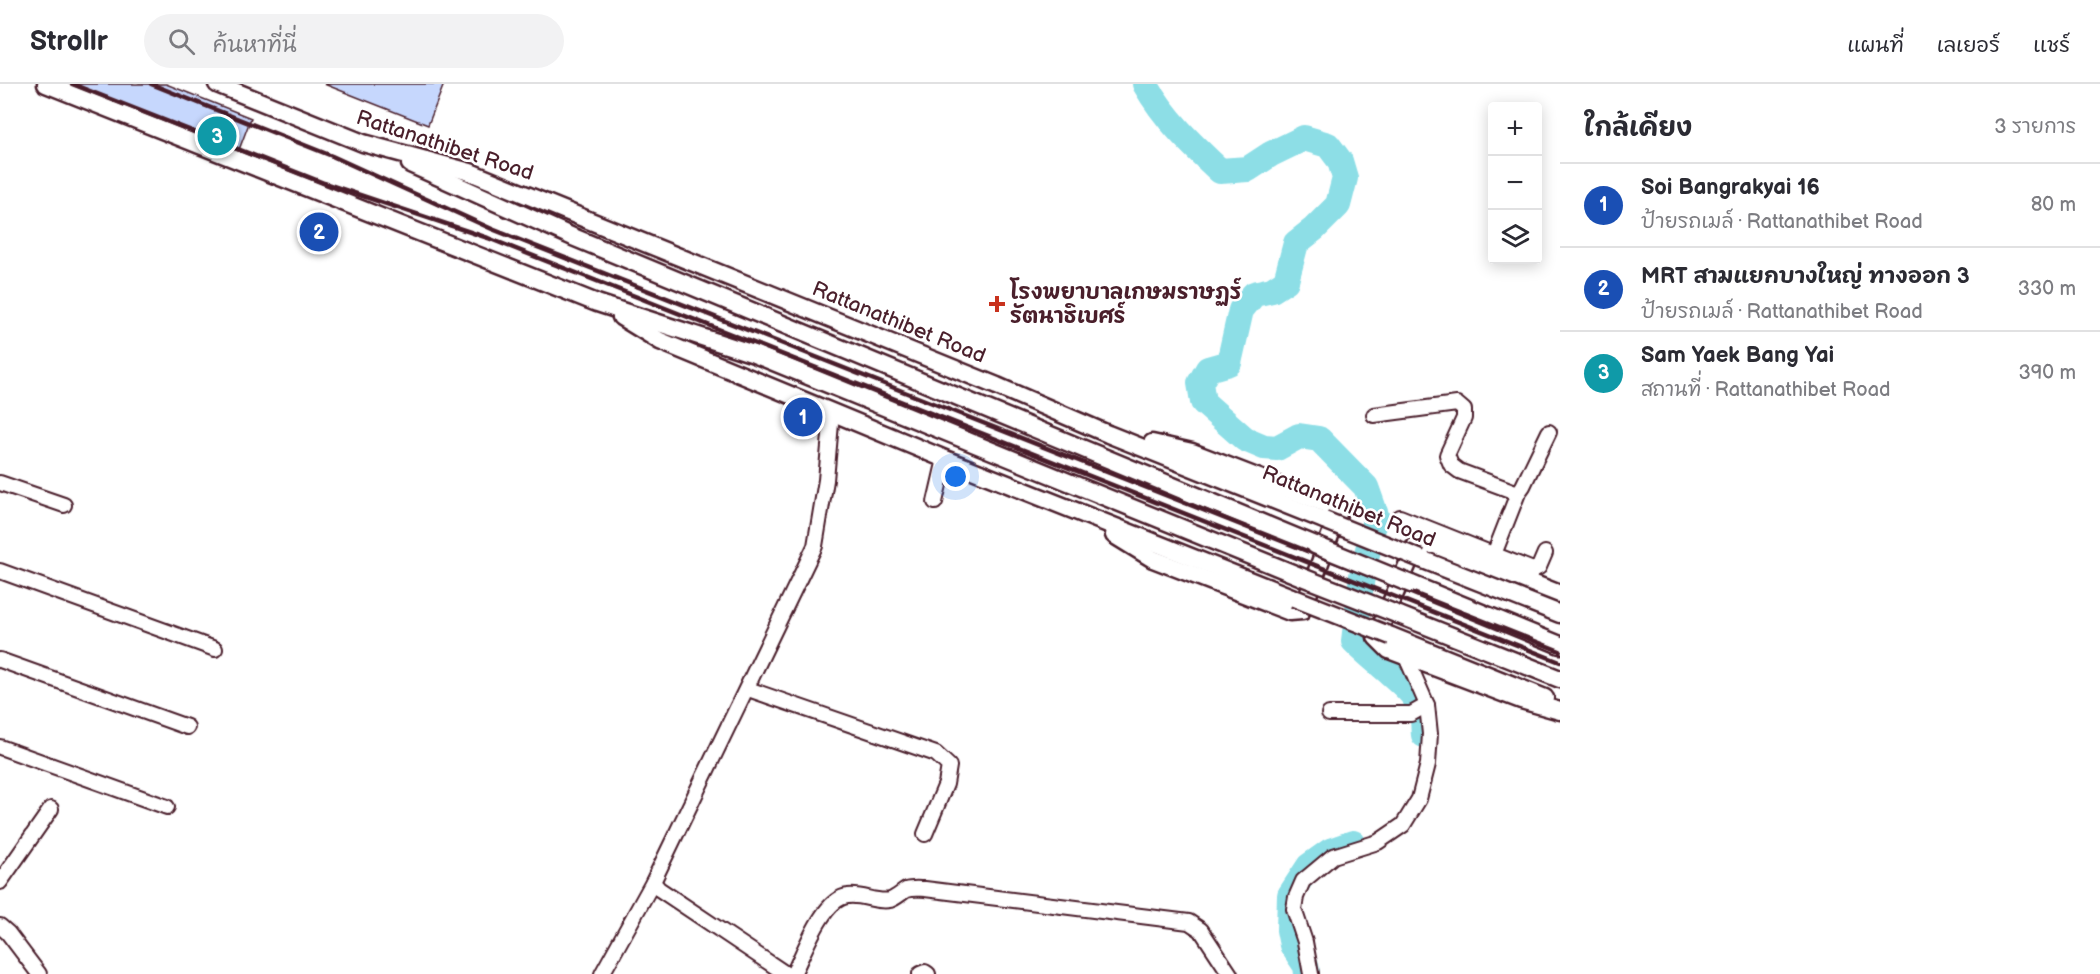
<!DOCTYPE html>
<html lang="th">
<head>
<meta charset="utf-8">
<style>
	body { margin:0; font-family:"Balsamiq Sans","Playpen Sans Thai",sans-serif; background:#f2f2f3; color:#2b2b33 }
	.controls { position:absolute; right:18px; top:18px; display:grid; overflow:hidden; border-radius:6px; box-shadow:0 3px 15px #0003 }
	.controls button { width:54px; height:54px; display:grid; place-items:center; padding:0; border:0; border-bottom:2px solid #e1e1e2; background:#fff; color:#2b2b33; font:30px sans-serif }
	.you { position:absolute; left:956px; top:393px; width:21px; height:21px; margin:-15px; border:4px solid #fff; border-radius:50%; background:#1a73e8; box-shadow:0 0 0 9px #1a73e833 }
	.badge { display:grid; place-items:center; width:39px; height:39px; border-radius:50%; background:#7c3aed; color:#fff; font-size:20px; font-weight:700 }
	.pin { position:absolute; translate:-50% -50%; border:3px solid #fff; box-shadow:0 2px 6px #0006 }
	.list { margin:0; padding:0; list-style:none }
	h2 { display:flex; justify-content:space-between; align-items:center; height:78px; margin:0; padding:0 24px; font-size:26px }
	h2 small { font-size:20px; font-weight:400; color:#7c7c81 }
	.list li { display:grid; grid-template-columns:39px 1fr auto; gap:18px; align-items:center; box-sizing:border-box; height:84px; padding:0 24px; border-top:2px solid #e1e1e2 }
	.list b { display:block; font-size:22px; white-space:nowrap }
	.list p { margin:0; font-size:20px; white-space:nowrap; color:#7c7c81 }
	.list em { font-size:20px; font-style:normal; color:#7c7c81 }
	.icon { flex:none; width:33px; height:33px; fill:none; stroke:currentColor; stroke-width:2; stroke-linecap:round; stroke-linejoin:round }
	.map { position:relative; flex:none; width:1560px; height:890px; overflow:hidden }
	header { display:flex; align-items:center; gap:36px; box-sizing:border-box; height:84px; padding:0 30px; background:#fff; border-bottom:2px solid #e1e1e2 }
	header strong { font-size:28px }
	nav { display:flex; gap:33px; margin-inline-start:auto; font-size:21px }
	.search { width:420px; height:54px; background:#f2f2f3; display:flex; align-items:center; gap:15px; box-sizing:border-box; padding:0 21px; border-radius:33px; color:#7c7c81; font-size:22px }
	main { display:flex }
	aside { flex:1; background:#fff }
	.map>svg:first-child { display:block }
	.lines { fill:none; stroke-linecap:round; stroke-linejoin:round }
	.river { stroke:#8ddee6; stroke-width:26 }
	.building { fill:#c6d7fd; stroke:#4a1f2b; stroke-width:1.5 }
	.minor-casing { stroke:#4a1f2b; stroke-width:18 }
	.major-casing { stroke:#4a1f2b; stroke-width:21 }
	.minor { stroke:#fff; stroke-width:14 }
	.major { stroke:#fff; stroke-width:16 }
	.rail { stroke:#4a1f2b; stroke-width:4.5 }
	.major-bridge-casing { stroke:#4a1f2b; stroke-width:21; stroke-linecap:butt }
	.major-bridge { stroke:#fff; stroke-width:16 }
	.poi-dot { fill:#c8321e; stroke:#fff; stroke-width:2 }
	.labels { text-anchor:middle; stroke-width:5; stroke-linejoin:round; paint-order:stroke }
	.street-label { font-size:21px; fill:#4a1f2b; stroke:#fff }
	.poi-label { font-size:21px; font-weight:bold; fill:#4a1f2b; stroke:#fff; text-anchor:start }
</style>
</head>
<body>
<header>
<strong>Strollr</strong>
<div class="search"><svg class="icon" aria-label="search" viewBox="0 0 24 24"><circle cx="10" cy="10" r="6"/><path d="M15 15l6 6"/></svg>ค้นหาที่นี่</div>
<nav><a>แผนที่</a><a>เลเยอร์</a><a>แชร์</a></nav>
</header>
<main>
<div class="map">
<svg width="1560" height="890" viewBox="0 0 1560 890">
	<rect width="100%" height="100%" fill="#fff"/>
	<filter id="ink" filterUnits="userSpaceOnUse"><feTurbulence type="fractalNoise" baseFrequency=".0167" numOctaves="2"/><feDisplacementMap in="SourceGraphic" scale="12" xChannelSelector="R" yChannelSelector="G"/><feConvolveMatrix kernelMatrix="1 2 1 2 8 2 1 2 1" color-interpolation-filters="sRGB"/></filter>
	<g filter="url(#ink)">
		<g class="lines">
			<g class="river">
				<path d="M1145 0C1165 35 1191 60 1220 87L1248 85 1271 70 1304 54 1328 61 1340 77 1345 94 1338 121 1314 145 1296 159 1286 197 1272 206 1254 210 1241 226 1229 279 1208 285 1200 299 1203 318 1245 355 1264 363 1277 364 1299 352 1319 355 1366 403 1376 431 1362 492 1354 557C1371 575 1411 603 1421 623 1424 631 1423 643 1424 651"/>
				<polyline points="1307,890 1306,882 1292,861 1289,846 1290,811 1309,782 1330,767 1353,759"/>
			</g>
		</g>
		<g class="building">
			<polygon points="57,0 166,0 251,34 237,71"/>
			<polygon points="324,0 444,0 428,41"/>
		</g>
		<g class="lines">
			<g class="minor-casing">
				<g id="minor">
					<polyline points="1374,331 1457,320 1464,326 1464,334 1447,371 1451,381 1459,387 1518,409"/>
					<polyline points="0,399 64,421"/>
					<polyline points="935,418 945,375"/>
					<polyline points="1400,433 1533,486 1539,483 1545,469"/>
					<polyline points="1491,478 1518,409 1523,402 1549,348"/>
					<polyline points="0,487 215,565"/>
					<polyline points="0,576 187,643"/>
					<polyline points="748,605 936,670 949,682 946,700 925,750"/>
					<polyline points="1329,630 1411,630 1427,621"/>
					<polyline points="0,663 167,723"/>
					<polyline points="0,798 51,725"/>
					<polyline points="653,798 659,805 786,890"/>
					<polyline points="0,842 8,849 39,890"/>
					<polyline points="602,890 653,798 815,462 826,396 832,328"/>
					<path d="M793 890C804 869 823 814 848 812 863 810 876 819 890 816 896 814 901 809 906 806 912 804 919 805 925 805L1189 838 1201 846 1230 890"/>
					<polyline points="920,890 925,888 928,890"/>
					<polyline points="1311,890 1305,858 1294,825 1296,813 1303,797 1333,772 1378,758 1403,741 1419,715 1428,680 1430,650 1427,621 1406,573"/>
				</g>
			</g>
			<g class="major-casing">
				<g id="major">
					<polyline points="46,0 597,219 754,270 1302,493"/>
					<polyline points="217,0 363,59 470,88 997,302 1108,350 1324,436"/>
					<polyline points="410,80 573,153 1315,461"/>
					<polyline points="621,233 660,257 945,375 1294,514"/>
					<polyline points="1114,451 1153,475 1290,528 1302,527 1338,430 1329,421 1192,368 1152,359"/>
					<polyline points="1421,475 1560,530"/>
					<polyline points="1411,500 1560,561"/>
					<polyline points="1560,510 1435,461 1416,461 1376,553 1389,566 1521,616 1560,627"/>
					<polyline points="1399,531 1560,595"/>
					<polyline points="1391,552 1545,614"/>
				</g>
			</g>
			<use href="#minor" class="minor"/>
			<use href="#major" class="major"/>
			<g class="rail">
				<polyline points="72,0 324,99 488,154 1560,578"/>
				<polyline points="151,0 332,72 492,145 1560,567"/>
			</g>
			<g class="major-bridge-casing">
				<g id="major-bridge">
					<polyline points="1324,436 1421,475"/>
					<polyline points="1315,461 1411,500"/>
					<polyline points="1302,493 1399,531"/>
					<polyline points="1294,514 1391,552"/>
				</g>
			</g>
			<use href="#major-bridge" class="major-bridge"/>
		</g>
	</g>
	<path class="poi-dot" d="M994 211h6v6h6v6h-6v6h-6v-6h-6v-6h6z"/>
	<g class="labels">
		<g class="street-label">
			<text transform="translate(445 61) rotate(18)" y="7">Rattanathibet Road</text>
			<text transform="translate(899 238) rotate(22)" y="7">Rattanathibet Road</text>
			<text transform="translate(1349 422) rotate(22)" y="7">Rattanathibet Road</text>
		</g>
		<g class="poi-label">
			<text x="1010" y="215">โรงพยาบาลเกษมราษฏร์<tspan x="1010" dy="24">รัตนาธิเบศร์</tspan></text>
		</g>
	</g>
</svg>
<div class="controls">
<button>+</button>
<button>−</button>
<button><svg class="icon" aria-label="layers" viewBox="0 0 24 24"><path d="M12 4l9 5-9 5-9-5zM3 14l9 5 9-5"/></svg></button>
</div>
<div class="you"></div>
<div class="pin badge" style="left:803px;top:333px;background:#1a4fb4">1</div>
<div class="pin badge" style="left:319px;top:148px;background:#1a4fb4">2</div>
<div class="pin badge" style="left:217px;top:52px;background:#0f9aa8">3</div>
</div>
<aside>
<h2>ใกล้เคียง<small>3 รายการ</small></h2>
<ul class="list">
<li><span class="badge" style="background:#1a4fb4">1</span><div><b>Soi Bangrakyai 16</b><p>ป้ายรถเมล์ · Rattanathibet Road</p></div><em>80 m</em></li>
<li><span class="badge" style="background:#1a4fb4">2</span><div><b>MRT สามแยกบางใหญ่ ทางออก 3</b><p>ป้ายรถเมล์ · Rattanathibet Road</p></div><em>330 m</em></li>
<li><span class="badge" style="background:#0f9aa8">3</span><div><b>Sam Yaek Bang Yai</b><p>สถานที่ · Rattanathibet Road</p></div><em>390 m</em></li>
</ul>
</aside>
</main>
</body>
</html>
